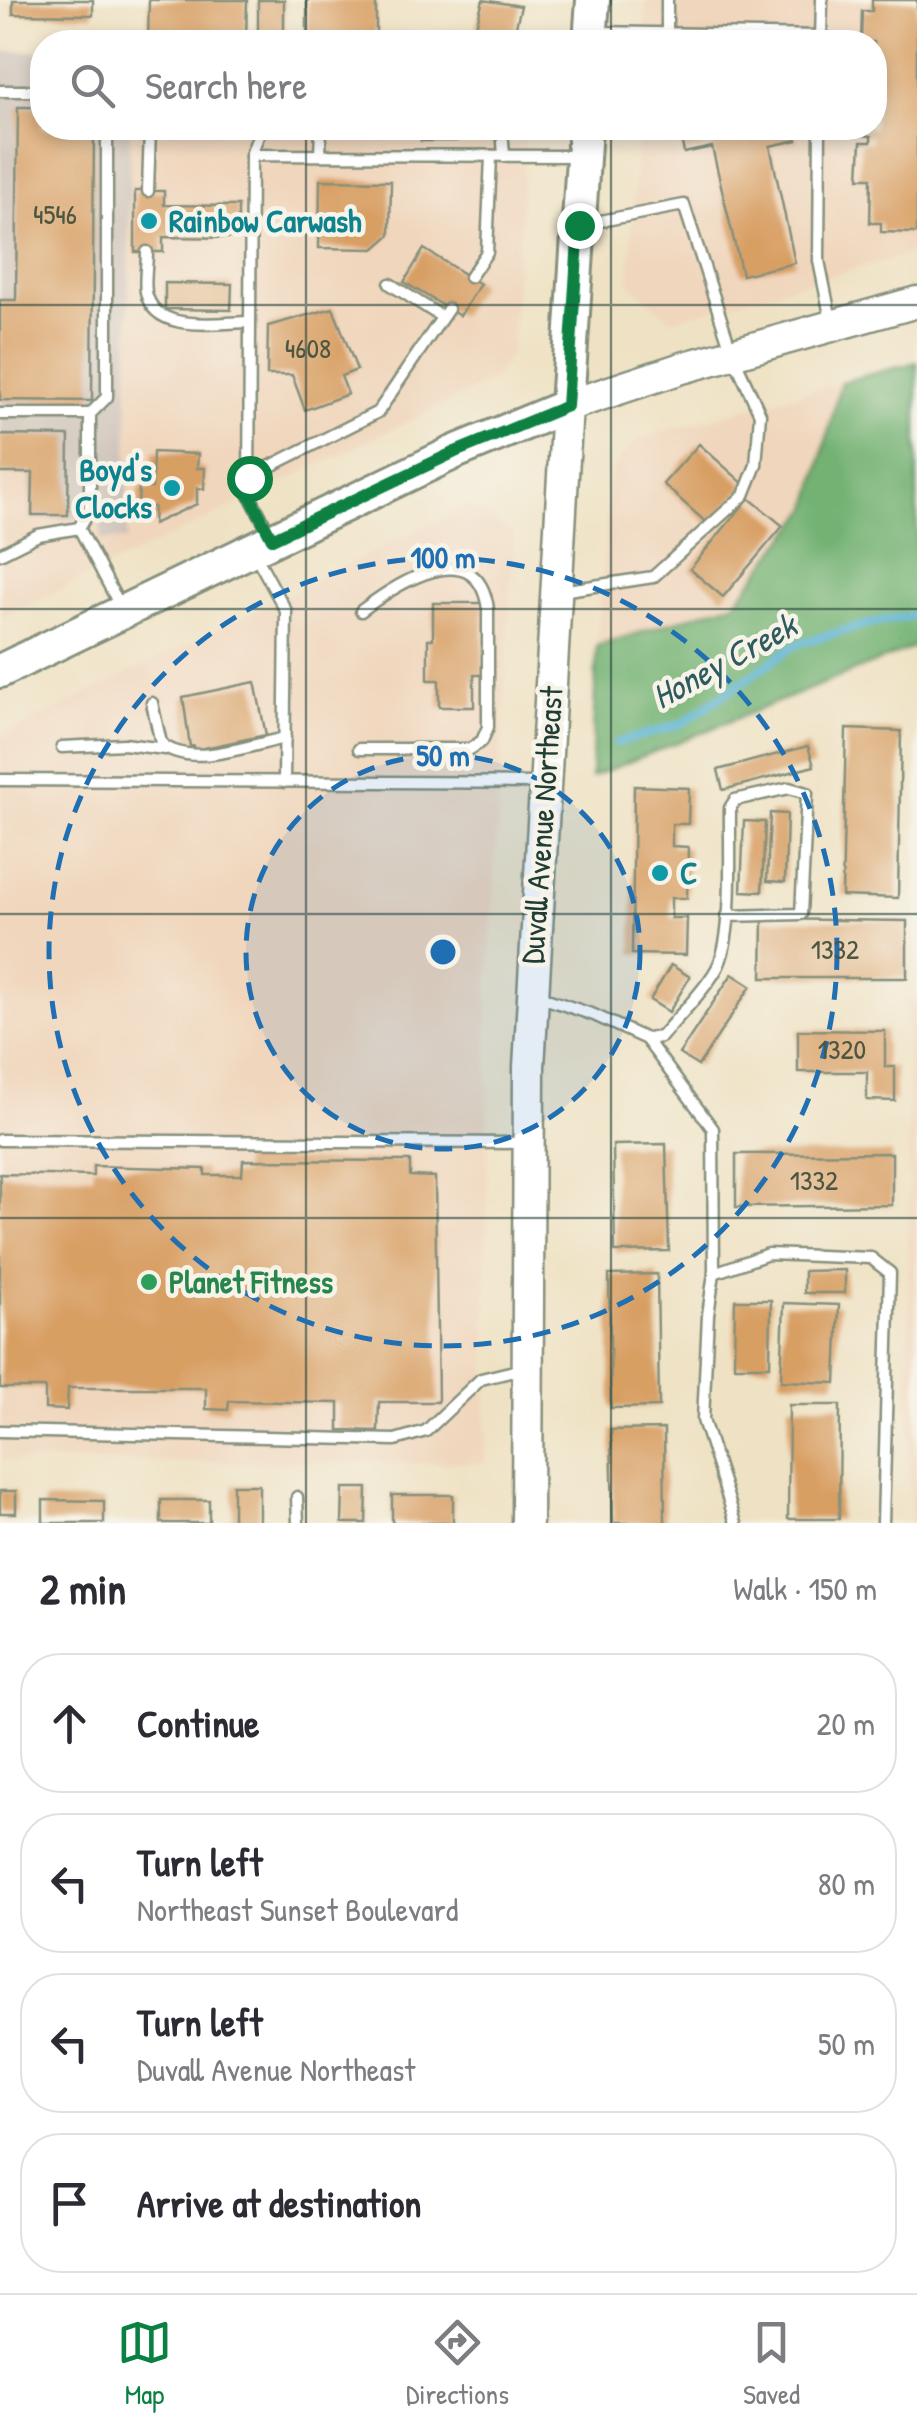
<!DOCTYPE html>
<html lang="en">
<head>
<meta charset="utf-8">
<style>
	body { margin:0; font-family:"Patrick Hand",sans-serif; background:#f7f7f7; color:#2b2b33 }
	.stop { position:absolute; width:30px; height:30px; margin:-22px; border:8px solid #0b8043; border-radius:50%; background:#fff }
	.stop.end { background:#0b8043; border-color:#fff; box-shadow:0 2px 10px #0008 }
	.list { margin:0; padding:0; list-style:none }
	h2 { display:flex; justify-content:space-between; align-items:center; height:130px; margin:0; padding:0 40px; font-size:42px }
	h2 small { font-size:32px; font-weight:400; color:#7c7c81 }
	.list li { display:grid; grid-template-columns:65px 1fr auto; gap:30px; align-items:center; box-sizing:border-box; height:140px; margin:0 20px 20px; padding:0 20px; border:2px solid #e1e1e2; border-radius:40px }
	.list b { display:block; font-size:38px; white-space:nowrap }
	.list p { margin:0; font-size:32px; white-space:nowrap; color:#7c7c81 }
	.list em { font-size:32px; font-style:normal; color:#7c7c81 }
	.icon { flex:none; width:55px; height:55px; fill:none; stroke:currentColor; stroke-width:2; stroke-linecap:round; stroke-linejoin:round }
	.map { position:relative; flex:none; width:917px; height:1523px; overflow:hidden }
	.search { position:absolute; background:#fff; box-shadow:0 5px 15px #0003; left:30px; right:30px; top:30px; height:110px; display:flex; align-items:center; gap:25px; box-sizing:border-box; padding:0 35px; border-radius:40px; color:#7c7c81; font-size:38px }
	.sheet { height:770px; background:#fff }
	nav { display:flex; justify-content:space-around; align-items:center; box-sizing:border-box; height:140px; border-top:2px solid #e1e1e2; background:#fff; font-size:28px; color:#7c7c81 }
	nav a { display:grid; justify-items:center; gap:5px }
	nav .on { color:#0b8043 }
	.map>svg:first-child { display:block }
	.built { fill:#f0d6bc }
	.industrial { fill:#cec2b9 }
	.forest { fill:#73b273; stroke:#497854; stroke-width:2.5 }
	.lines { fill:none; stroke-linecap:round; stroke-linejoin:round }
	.stream { stroke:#5bb5d9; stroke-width:8 }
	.building { fill:#d89f63 }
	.lane-casing { stroke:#87907c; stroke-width:15 }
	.secondary-casing { stroke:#87907c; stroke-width:35 }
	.primary-casing { stroke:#87907c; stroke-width:38 }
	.lane { stroke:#fff; stroke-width:10 }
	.secondary { stroke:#fff; stroke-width:30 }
	.primary { stroke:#fff; stroke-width:32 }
	.route { stroke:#0b8043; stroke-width:12 }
	.grid { fill:none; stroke:#1f3d34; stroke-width:2.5; stroke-opacity:0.55 }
	.ring { fill:none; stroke:#1f6fb2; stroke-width:5; stroke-dasharray:18 12 }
	.culture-dot { fill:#0f9aa8; stroke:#f7f3e8; stroke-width:4 }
	.leisure-dot { fill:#2e9e5b; stroke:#f7f3e8; stroke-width:4 }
	.labels { text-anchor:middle; stroke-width:9; stroke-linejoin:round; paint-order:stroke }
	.number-label { font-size:28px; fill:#4d5640 }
	.culture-label { font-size:32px; font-weight:bold; fill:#0d838f; stroke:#f7f3e8; text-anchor:start }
	.street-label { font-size:32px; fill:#1f3d34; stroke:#f7f3e8 }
	.leisure-label { font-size:32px; font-weight:bold; fill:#27864d; stroke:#f7f3e8; text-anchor:start }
	.water-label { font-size:35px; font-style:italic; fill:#2e5b5d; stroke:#f7f3e8 }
	.centre { fill:#1f6fb2; stroke:#f7f3e8; stroke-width:5 }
	.ring-label { font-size:30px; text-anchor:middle; font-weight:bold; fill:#1f6fb2; stroke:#f7f3e8; stroke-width:9; stroke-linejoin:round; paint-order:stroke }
</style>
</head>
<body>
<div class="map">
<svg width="917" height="1523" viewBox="0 0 917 1523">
	<rect width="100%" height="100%" fill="#f7f3e8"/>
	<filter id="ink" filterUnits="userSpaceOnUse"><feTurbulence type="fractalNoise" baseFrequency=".01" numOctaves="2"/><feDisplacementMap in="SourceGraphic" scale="20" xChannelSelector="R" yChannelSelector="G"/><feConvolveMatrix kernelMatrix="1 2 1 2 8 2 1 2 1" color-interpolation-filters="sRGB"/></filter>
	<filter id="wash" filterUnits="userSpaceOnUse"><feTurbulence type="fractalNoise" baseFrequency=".0048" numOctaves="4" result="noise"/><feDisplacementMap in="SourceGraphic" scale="40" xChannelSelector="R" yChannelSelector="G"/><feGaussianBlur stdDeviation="2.25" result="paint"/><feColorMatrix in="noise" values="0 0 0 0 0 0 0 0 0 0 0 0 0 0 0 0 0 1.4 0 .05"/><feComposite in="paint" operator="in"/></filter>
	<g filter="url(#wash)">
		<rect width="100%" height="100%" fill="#efe2c4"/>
		<g class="built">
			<polygon points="646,0 917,0 917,252 671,320 629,282 638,128 874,128 874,42 644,42"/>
			<polygon points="130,128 527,128 511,352 494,380 0,619 0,474 30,474 101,519 127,539"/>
			<polygon points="841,382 809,508 736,602 597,646 609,480 619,460 638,439"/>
			<polygon points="468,505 514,534 488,990 486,1463 0,1461 0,737"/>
			<polygon points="907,1001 917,1001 917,1523 910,1523"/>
		</g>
		<polygon class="industrial" points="0,51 42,51 42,128 130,128 127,540 101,540 101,519 30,519 30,475 0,474"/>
		<polygon class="forest" points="917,362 917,646 591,777 597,646 736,602 809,508 841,382"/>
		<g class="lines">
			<polyline class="stream" points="617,743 681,724 797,644 872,623 917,615"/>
		</g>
		<g id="blocks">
			<g class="building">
				<polygon points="13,0 93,0 93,15 13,14"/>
				<polygon points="149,0 247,0 246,41 148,41"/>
				<rect x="258" y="0" width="26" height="31"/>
				<polygon points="307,0 376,0 376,38 307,39"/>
				<polygon points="483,0 521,6 515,30 541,36 539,42 472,42"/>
				<polygon points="872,0 917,0 917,233 881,232 881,223 870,223 871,178 859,178 861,142 871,142 871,136 862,135 862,128 874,128 874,42 861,42 862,11 872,11"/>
				<polygon points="18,107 42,107 42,128 94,128 92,401 0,400 0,300 16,300"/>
				<rect x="421" y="128" width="35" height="13"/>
				<polygon points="679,128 794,128 797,140 770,146 795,263 742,275 712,147 684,153"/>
				<polygon points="320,180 391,181 390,235 374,249 319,248"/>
				<polygon points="135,191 164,191 164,205 238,206 238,238 163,237 163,252 135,252"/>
				<polygon points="424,249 480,284 460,316 404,282"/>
				<polygon points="165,283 232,284 231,310 165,309"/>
				<polygon points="333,308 357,370 341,376 348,394 305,410 292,375 267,375 268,326"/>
				<polygon points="0,435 69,436 68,515 32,515 33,473 0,473"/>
				<polygon points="699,444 745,485 709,525 663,484"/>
				<polygon points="153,452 198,454 197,468 205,468 204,489 197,488 197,504 153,524 154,507 138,506 139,487 152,488"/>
				<polygon points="749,498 783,526 723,597 690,569"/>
				<polygon points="433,603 483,603 483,675 474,675 474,707 439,707 439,680 428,680 428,639 433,639"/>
				<polygon points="255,682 266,735 195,750 194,746 190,747 183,697"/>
				<polygon points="846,729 901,731 898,898 842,896"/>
				<polygon points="808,746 814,766 723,790 718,770"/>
				<polygon points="634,786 689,788 688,824 672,824 672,846 688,847 687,898 671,898 671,918 687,918 686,955 632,954"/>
				<polygon points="770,813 787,814 785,882 767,881"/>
				<polygon points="744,821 765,822 762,892 741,891"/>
				<polygon points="763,919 907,921 907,978 762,978"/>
				<polygon points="671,965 690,977 669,1012 650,1000"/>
				<polygon points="732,974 751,986 698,1066 679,1054"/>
				<polygon points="798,1030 885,1031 885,1067 895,1067 895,1101 867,1100 867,1072 798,1072"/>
				<polygon points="666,1144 669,1251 615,1252 613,1145"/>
				<polygon points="892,1153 892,1205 736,1207 736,1154"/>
				<polygon points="243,1160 410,1161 410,1176 435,1177 438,1402 379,1402 378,1431 339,1430 339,1403 229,1401 228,1410 206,1409 206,1388 68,1388 67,1410 45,1409 45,1388 0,1388 0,1174 93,1176 93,1166 205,1169 205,1175 242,1175"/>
				<polygon points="845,1270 845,1293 804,1293 804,1271"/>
				<polygon points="657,1274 659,1407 611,1408 609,1275"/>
				<polygon points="735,1300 771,1300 770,1366 734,1366"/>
				<polygon points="784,1303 839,1305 836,1383 781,1381"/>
				<polygon points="789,1405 840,1405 839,1519 788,1519"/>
				<polygon points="664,1429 665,1523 613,1523 611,1430"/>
				<rect x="233" y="1485" width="26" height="38"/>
				<polygon points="343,1488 367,1488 366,1523 342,1523"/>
				<rect x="0" y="1491" width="16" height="22"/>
				<rect x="392" y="1495" width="61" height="28"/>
				<polygon points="43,1500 104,1501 104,1523 43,1523"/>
				<rect x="161" y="1500" width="48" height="23"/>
			</g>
		</g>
	</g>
	<g filter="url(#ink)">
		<use href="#blocks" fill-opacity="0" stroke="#87907c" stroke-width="2.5"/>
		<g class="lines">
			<g class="lane-casing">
				<g id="lane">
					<polyline points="667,0 667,34"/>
					<polyline points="597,32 821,36"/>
					<polyline points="821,39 822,0"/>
					<polyline points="0,91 42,91"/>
					<polyline points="502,128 504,156"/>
					<polyline points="820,128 819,261 831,320"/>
					<polyline points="251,155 261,128"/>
					<polyline points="320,155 321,128"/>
					<polyline points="148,191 150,128"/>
					<path d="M147 252C147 265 144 280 146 292 154 335 219 322 250 322"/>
					<polyline points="470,277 487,252 491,156"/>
					<polyline points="390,284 442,317"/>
					<polyline points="0,414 90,414"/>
					<polyline points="249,477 378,412 448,309"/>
					<polyline points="79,528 90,509 90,414 107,397 107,128"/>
					<polyline points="271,536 249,494 251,155 577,156"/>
					<polyline points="0,554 38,535 79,528 120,606"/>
					<polyline points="255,554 286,611 284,782"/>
					<polyline points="561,591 653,577 744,495 756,465 760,414 732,353 684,205 585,224"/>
					<path d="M152 703 161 743C189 769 250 745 285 738"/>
					<polyline points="62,747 124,744 165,749"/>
					<path d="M359 749H470L482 741 488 727V609C477 531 395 585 361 611"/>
					<polyline points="0,780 544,783"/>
					<path d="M535 995 594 1015 646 1039 661 1037C679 1015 702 994 716 970 735 939 729 848 730 808L735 800 789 788 807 793 801 914 727 916"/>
					<polyline points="646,1039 713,1129 714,1273"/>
					<polyline points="0,1140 528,1143"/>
					<polyline points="0,1431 395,1440 426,1431 481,1379 522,1369"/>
					<polyline points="297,1497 298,1523"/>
					<polyline points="736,1523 703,1420 708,1315 714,1273 768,1254 871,1258 890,1273 883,1523"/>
				</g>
			</g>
			<g class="secondary-casing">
				<polyline id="secondary" points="527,1523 529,1067 567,406 682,368 917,302"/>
			</g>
			<g class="primary-casing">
				<g id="primary">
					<polyline points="590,42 593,0"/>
					<polyline points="0,671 455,452 567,406 585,128"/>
				</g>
			</g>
			<use href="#lane" class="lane"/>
			<use href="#secondary" class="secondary"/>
			<use href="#primary" class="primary"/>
		</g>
	</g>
	<g class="lines" filter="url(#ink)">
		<polyline class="route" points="249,478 249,494 272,539 455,452 567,406 579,225"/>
	</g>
	<path class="grid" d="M306 0V42M611 0V42M306 128V1523M611 128V1523M0 305H917M0 609H917M0 914H917M0 1218H917"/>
	<circle cx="443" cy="952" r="197" fill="#1f6fb2" fill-opacity=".12"/>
	<g class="ring">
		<circle cx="443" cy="952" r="197"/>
		<circle cx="443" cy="952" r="394"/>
	</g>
	<g class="culture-dot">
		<circle cx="149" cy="221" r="10"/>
		<circle cx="172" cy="488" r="10"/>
		<circle cx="660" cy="873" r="10"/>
	</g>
	<circle class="leisure-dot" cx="149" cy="1282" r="10"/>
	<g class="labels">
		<g class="number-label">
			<text x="55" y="224">4546</text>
			<text x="308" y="358">4608</text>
			<text x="835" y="959">1332</text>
			<text x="842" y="1059">1320</text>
			<text x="814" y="1190">1332</text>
		</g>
		<g class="culture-label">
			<text x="169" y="232">Rainbow Carwash</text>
			<text x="152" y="481" text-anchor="end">Boyd's<tspan x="152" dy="37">Clocks</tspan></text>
			<text x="680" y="884">C</text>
		</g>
		<g class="street-label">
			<text transform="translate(542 825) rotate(-86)" y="11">Duvall Avenue Northeast</text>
		</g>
		<g class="leisure-label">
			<text x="169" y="1293">Planet Fitness</text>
		</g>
		<g class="water-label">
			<text transform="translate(724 661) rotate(-29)" y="12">Honey Creek</text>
		</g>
	</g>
	<circle cx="443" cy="952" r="15" class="centre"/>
	<g class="ring-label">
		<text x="443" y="568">100 m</text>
		<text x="443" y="766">50 m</text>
	</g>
</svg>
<div class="stop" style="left:249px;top:478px"></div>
<div class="stop end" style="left:579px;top:225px"></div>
<div class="search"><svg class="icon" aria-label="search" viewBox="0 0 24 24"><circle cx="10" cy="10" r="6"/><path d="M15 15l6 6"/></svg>Search here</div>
</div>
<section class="sheet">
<h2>2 min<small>Walk · 150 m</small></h2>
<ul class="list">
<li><svg class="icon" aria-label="ahead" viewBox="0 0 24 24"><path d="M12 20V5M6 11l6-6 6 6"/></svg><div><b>Continue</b></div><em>20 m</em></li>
<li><svg class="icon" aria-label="left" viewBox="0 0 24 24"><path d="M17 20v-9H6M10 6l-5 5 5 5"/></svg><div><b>Turn left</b><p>Northeast Sunset Boulevard</p></div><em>80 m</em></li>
<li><svg class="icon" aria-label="left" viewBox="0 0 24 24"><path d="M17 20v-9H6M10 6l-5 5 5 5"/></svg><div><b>Turn left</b><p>Duvall Avenue Northeast</p></div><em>50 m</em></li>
<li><svg class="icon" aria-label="arrive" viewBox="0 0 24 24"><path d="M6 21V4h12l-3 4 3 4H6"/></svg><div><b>Arrive at destination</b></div></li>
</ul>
</section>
<nav>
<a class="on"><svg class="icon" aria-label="map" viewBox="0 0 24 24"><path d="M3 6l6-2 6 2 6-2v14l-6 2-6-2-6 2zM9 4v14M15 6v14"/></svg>Map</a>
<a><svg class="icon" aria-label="directions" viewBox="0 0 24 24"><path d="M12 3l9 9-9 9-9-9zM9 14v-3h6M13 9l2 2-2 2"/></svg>Directions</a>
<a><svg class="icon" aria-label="saved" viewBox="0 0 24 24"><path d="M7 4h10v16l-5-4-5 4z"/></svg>Saved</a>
</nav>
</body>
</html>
